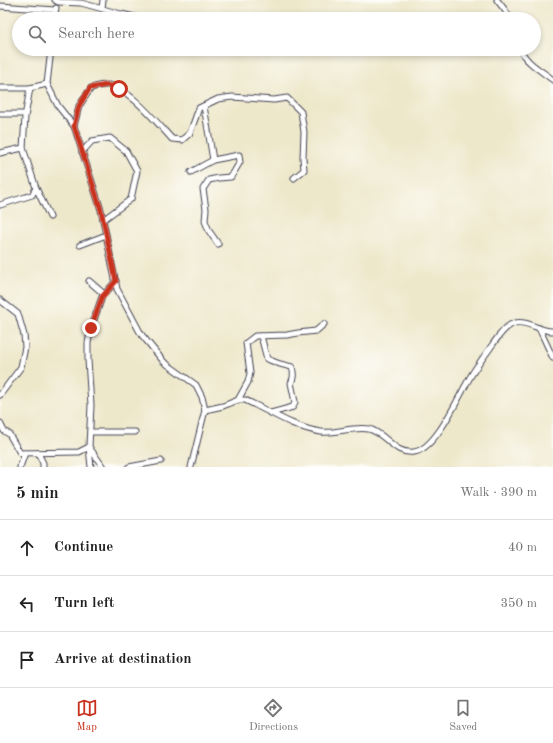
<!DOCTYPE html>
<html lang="en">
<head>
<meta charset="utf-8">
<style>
	body { margin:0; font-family:"Old Standard TT",serif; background:#f6f6f6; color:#222 }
	.stop { position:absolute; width:12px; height:12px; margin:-9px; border:3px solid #c8321e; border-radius:50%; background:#fff }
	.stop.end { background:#c8321e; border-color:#fff; box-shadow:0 1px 4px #0008 }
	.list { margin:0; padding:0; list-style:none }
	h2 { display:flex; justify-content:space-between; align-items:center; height:52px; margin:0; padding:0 16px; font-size:17px }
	h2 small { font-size:13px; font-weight:400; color:#767676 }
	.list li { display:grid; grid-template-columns:26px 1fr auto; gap:12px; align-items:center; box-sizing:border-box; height:56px; padding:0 16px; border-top:1px solid #e0e0e0 }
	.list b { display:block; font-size:15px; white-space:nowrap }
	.list em { font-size:13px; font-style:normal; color:#767676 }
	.icon { flex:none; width:22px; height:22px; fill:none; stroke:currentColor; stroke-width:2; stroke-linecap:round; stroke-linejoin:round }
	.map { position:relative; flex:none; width:553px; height:467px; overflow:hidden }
	.search { position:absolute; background:#fff; box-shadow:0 2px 6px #0003; left:12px; right:12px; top:12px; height:44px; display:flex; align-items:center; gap:10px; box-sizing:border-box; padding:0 14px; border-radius:22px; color:#767676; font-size:15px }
	.sheet { height:220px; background:#fff }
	nav { display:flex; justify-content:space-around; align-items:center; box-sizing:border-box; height:56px; border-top:1px solid #e0e0e0; background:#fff; font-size:11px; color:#767676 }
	nav a { display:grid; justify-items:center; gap:2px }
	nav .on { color:#c8321e }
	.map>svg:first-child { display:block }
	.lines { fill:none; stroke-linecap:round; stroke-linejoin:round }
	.minor-casing { stroke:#414051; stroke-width:7 }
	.minor { stroke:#fff; stroke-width:5 }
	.route { stroke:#c8321e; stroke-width:5 }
</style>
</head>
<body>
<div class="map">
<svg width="553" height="467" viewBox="0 0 553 467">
	<rect width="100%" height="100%" fill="#fdfcf7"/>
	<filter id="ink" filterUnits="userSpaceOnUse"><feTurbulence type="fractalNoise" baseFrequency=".025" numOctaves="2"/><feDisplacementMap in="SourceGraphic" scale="8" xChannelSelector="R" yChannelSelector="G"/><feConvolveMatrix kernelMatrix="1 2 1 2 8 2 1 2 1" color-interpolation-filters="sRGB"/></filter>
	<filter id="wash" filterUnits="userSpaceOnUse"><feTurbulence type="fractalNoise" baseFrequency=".012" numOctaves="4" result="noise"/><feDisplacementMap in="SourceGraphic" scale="16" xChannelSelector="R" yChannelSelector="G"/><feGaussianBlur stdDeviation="0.9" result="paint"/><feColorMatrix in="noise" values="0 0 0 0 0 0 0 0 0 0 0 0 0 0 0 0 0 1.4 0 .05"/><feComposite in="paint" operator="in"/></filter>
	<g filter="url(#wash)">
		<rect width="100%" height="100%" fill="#eee8cb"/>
	</g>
	<g filter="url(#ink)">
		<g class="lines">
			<g class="minor-casing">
				<g id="minor">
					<polyline points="55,0 58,2 81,3 121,14 144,19"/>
					<polyline points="497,0 505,10 510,19"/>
					<polyline points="0,6 55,10"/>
					<polyline points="102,8 103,0"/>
					<polyline points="54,19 56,8"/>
					<polyline points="165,19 174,15"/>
					<path d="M520 49C526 63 542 71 553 80"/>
					<polyline points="47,84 51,49"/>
					<polyline points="0,88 30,88 47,84 58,106 74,126 101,210 117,289 141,334 164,362 196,385 202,397 205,410 191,467"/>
					<polyline points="0,114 25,114"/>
					<path d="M74 126 79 106 91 88C95 87 101 85 106 85 126 84 159 125 172 139L182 140 190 133 199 108 218 99 232 97 274 100 287 98 301 112 304 132 303 158 304 170 294 178"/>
					<polyline points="82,152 92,141 110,138 126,151 137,171 131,199 103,220"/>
					<polyline points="0,153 23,148"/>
					<polyline points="213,160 239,155 240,162 231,177 219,178 209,180 203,189 206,209 205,221 209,231 218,244"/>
					<polyline points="191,172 213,160 204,106"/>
					<polyline points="36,188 50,217"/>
					<polyline points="0,205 32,195 36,188 23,148 25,117 30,88"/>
					<polyline points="80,245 106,235"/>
					<polyline points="89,281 104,294"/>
					<polyline points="0,300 18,314 24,335 25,347 21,367 0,395"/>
					<polyline points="539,328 553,358"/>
					<path d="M261 336 267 359 280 364 292 367C294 373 294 378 291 383L295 402 293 407 271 413"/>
					<polyline points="238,400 248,382 250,373 246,343 255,336 287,335 298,333 316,331 324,324"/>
					<path d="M205 410 223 406 238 400H245C269 411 294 428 321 432 336 434 353 426 369 429 386 433 394 455 414 452 437 449 460 393 472 374 479 363 486 354 493 344 498 337 506 325 515 323 528 320 540 332 553 331"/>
					<polyline points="0,423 4,431 9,434 20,453 79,452 89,447 91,405 88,360 88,343 91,328 102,297 116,281"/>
					<polyline points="90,432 135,432"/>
					<polyline points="89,447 103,467"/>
					<polyline points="89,448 91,467"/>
					<polyline points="38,453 43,463 43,467"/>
					<polyline points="20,467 25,453"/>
					<polyline points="129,467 161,461"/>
				</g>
			</g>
			<use href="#minor" class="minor"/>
		</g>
	</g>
	<g class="lines" filter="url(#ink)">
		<polyline class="route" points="91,328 102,297 116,281 101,210 74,126 79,106 90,88 107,85 119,89"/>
	</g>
</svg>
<div class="stop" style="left:119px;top:89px"></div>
<div class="stop end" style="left:91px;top:328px"></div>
<div class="search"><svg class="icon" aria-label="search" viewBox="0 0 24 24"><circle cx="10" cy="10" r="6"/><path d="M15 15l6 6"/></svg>Search here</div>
</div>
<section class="sheet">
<h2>5 min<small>Walk · 390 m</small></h2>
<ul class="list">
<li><svg class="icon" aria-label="ahead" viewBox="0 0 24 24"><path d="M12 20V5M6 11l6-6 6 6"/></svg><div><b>Continue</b></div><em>40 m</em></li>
<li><svg class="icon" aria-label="left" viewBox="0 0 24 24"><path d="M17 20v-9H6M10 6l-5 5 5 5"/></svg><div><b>Turn left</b></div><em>350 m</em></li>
<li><svg class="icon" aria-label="arrive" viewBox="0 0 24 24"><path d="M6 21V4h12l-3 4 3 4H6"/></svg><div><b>Arrive at destination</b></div></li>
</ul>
</section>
<nav>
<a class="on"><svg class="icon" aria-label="map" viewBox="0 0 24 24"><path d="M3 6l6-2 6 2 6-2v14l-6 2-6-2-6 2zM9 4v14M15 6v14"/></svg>Map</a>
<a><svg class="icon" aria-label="directions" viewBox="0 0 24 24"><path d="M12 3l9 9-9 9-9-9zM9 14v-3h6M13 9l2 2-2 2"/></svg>Directions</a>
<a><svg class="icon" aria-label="saved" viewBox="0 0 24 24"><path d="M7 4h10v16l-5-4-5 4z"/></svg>Saved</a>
</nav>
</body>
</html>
